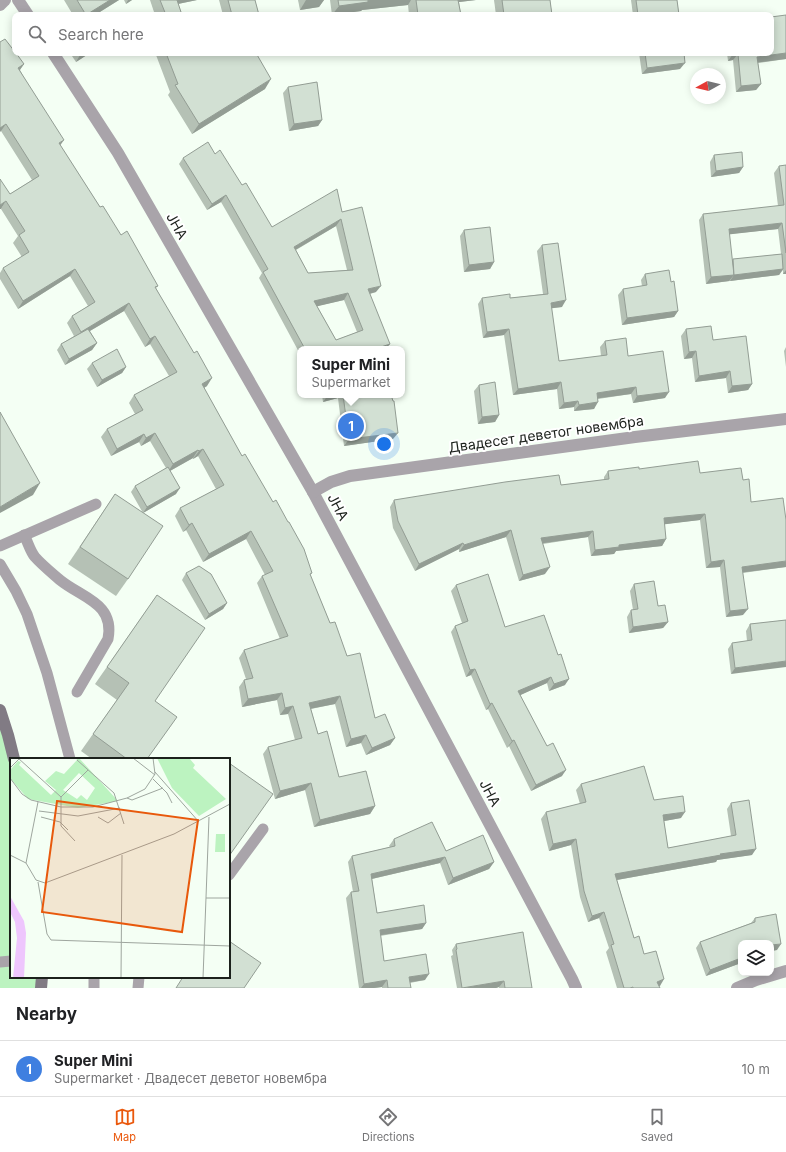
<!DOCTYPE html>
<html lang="en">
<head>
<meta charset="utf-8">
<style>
	body { margin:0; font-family:Inter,sans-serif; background:#f6f6f6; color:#202124 }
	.controls { position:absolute; right:12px; bottom:12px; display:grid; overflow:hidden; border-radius:8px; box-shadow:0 2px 10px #0003 }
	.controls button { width:36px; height:36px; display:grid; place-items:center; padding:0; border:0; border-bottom:1px solid #e0e0e0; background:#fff; color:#202124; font:20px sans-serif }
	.compass { position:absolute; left:690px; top:68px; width:36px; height:36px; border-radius:50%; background:#fff; box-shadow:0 2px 10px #0003; rotate:262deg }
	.you { position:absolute; left:384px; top:444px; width:14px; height:14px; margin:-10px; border:3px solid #fff; border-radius:50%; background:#1a73e8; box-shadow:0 0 0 6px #1a73e833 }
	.badge { display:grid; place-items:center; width:26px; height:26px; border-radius:50%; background:#ea580c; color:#fff; font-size:13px; font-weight:700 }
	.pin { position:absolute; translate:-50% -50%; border:2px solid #fff; box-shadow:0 1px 4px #0006 }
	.popup { position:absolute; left:297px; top:346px; width:108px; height:52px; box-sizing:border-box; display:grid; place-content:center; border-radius:8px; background:#fff; filter:drop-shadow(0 1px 3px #0005); font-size:13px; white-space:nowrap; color:#757577 }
	.popup b { font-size:15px; color:#202124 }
	.popup::after { content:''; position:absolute; left:50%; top:100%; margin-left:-8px; border:8px solid transparent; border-top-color:#fff }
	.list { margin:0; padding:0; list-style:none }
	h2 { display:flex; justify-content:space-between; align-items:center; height:52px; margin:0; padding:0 16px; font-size:17px }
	h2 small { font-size:13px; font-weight:400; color:#757577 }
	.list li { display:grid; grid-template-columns:26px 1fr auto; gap:12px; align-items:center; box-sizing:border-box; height:56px; padding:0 16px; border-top:1px solid #e0e0e0 }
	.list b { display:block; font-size:15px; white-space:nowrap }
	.list p { margin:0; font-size:13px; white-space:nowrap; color:#757577 }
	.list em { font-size:13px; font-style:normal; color:#757577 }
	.icon { flex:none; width:22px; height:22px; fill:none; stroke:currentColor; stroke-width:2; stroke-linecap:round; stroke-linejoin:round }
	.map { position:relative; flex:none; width:786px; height:988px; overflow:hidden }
	.search { position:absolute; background:#fff; box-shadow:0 2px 10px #0003; left:12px; right:12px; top:12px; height:44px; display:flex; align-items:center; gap:10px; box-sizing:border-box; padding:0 14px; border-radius:8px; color:#757577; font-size:15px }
	.sheet { height:108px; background:#fff }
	nav { display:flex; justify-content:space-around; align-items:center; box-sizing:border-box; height:56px; border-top:1px solid #e0e0e0; background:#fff; font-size:11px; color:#757577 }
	nav a { display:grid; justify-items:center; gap:2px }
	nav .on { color:#ea580c }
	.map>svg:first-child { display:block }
	.green { fill:#bcf3c0 }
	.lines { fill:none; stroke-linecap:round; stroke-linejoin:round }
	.lane { stroke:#a9a4aa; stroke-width:11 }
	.street { stroke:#a9a4aa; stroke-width:12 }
	.secondary { stroke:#817b84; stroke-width:12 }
	.wall { fill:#b5c1b5; fill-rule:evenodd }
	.shaded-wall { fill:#939d94 }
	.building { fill:#d2e0d3; stroke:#939d94; fill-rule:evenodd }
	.labels { text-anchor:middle; stroke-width:4; stroke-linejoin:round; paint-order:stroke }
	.street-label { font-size:14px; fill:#1c211c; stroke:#fff }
	.inset-road { fill:none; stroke:#9ea69e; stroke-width:1 }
	.view { fill:#e8590c; fill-opacity:0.15; stroke:#e8590c; stroke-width:2 }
	.inset-edge { fill:none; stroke:#1c211c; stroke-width:2 }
</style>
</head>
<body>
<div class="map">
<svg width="786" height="988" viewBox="0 0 786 988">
	<rect width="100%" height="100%" fill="#f4fff4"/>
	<polygon class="green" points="0,710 11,759 11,977 42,977 41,988 0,988"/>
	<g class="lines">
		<g class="lane">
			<path d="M24 535C28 542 30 551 35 557 42 565 52 573 60 580 82 598 115 603 108 639L77 692"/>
			<polyline points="0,546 96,504"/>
			<polyline points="0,564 16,591 27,614 47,673 70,759"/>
			<polyline points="229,875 263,829"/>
			<polyline points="0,962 11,961"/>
			<polyline points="94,988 94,977"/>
			<polyline points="138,988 139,977"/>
		</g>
		<g class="street">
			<polyline points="18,0 28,15"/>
			<polyline points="0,5 5,0"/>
			<polyline points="53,53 118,153 313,492 572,979 576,988"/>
			<polyline points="313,492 331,482 350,476 635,437 786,419"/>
			<polyline points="737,988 756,980 786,971"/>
		</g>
		<g class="secondary">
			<polyline points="0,710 8,735 14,759"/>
			<polyline points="41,988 42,977"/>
		</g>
	</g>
	<g class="wall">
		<polygon points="64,0 119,0 95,15 73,15"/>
		<polygon points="124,0 132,0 126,4"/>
		<polygon points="150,0 197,0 178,4 182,15 155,15"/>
		<polygon points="219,0 255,0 259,15 223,15"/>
		<polygon points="298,0 324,0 319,7 300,10"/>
		<polygon points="330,0 476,0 459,2 461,15 409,15 408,5 362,10 361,11 332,15"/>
		<polygon points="494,0 550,0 552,15 496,15"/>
		<polygon points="631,0 677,0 679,15 633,15"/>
		<polygon points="786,15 786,59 758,63 761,84 756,90 736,92 733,60 728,61 727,53 771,53"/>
		<polygon points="0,42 24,64 20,70 60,145 100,207 158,286 156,288 207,386 204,388 242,456 312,573 310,575 330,623 347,656 375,718 395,738 390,745 366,755 361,743 346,747 335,704 311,709 318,734 339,777 375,806 370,814 314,827 305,790 275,799 263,754 268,747 295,740 288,714 280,715 277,700 242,707 239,687 244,680 246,679 239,658 244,650 280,639 257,583 262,576 265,575 246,539 203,562 186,530 183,532 175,516 180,508 216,489 198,456 193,459 193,458 170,471 176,494 143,513 131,492 135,486 166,468 150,441 141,446 139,442 111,456 101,437 107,429 135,414 129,403 134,395 169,376 150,344 145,347 124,311 90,331 97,343 92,350 65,365 57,350 61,344 74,336 67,323 72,316 88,306 70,276 18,309 0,279 0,273 3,268 22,257 13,243 18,236 1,209 10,194 32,180 1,131"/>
		<polygon points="70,53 90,53 76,62"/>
		<polygon points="158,53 256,53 265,89 192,134 168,95 170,92 156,55"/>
		<polygon points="639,53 684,53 680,69 642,74"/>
		<polygon points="288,87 322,120 318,126 289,131 283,93"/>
		<path d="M215 154 242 185 272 227 342 212 376 292 370 294 386 349H300V354L259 278 262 273 221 202 207 210 179 164 183 158ZM336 226 347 270 308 273 296 250ZM344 300 357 332 336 340 317 306Z"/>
		<polygon points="714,155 743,167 739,173 711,177 710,162"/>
		<path d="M786 165V274H783V270L779 275 706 284 699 220 703 214 778 206 774 173 779 166ZM778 229 781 254 732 260 729 234Z"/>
		<polygon points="464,230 494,262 490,269 464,272 460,236"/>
		<polygon points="542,245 562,307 551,308 559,361 601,356 600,347 605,341 628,356 665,398 633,403 631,394 598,399 594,409 574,411 574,407 559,409 557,389 513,395 504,335 483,338 478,304 482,298 510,298 543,294 537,251"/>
		<polygon points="645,274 671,282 678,311 674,317 622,325 618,295 623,289 642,286 641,280"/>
		<polygon points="686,329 713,340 752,384 748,390 728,393 726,378 695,382 692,358 684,359 681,336"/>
		<polygon points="786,347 786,367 784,351"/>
		<polygon points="92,363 126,367 122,373 97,387 87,369"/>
		<polygon points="479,385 499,415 495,422 478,424 474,391"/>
		<polygon points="322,395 391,395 393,439 344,446 338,398 323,402"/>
		<polygon points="639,469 700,473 743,480 751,502 786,567 743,573 743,615 726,617 720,567 706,568 700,520 664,524 666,539 662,546 616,551 614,554 591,556 588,537 543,544 545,574 519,581 506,537 459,552 459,549 415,571 393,528 390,507 394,500 561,485 604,480 604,477 608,471"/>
		<polygon points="115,494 128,579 116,596 68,564"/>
		<polygon points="186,573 227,603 223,609 205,620 182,580"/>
		<polygon points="634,584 658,606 668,622 663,628 629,633 627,617 631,610 633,610 630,591"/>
		<polygon points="456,585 505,627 565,685 549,691 547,683 520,695 562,776 531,791 509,746 507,748 488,709 486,710 471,675 466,677 451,632 455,626 462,623 451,591"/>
		<polygon points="157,595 155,701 147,759 92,759 81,751 117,700 95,684"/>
		<polygon points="786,620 731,674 728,649 732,643 747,641 746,631 750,624"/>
		<polygon points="581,784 654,800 681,818 664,821 668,848 731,836 727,809 731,803 752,855 717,860 716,862 617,880 634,938 644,954 660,986 659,986 660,988 617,988 606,952 609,948 599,918 588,922 580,897 571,845 549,851 541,819 546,812 580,804 576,790"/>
		<polygon points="394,839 446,851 494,862 489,869 448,885 440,863 372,879 377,913 426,923 422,929 380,936 384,961 425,980 410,983 411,988 382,988 382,987 374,988 359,988 346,898 351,892 353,892 348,862 352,856 390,847 389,846"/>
		<polygon points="755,918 777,950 771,951 771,943 741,943 741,963 706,976 696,948 700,942 751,923"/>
		<polygon points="456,944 532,988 499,988 499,987 496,988 457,988 451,956 453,955 452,950"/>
	</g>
	<g class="shaded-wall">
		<polygon points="110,0 119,0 95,15 86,15"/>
		<polygon points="128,0 132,0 126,4"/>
		<polygon points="172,0 197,0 168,6"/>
		<polygon points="306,0 324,0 319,7 300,10"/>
		<polygon points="370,0 411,0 408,5 362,10 361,11 332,15 339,6"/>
		<polygon points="453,0 476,0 451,3"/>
		<polygon points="84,53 90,53 76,62 80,55"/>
		<polygon points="786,53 786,59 753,63 757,57"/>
		<polygon points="733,54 738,54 733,60 728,61"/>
		<polygon points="685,63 680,69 642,74 647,68"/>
		<polygon points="24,64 19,71 18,68"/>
		<polygon points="271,79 265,89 192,134 199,124"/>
		<polygon points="761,84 756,90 736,92 741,86"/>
		<polygon points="322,120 318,126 289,131 294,124"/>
		<polygon points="6,124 1,131 0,132 0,128"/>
		<polygon points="64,140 59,147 59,143"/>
		<polygon points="743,167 739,173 711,177 716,171"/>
		<polygon points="226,195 221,202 207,210 212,204"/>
		<polygon points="6,201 1,209 0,209 0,205"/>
		<polygon points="341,219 336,226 290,253 294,247"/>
		<polygon points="782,223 778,229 724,235 729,229"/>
		<polygon points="494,262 490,269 464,272 469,265"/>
		<polygon points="75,269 70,276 18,309 23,301"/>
		<polygon points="783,269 779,275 730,281 734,275"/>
		<polygon points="786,270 786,274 783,274"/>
		<polygon points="734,275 729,281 706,284 711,277"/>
		<polygon points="381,286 376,292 364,295 368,289"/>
		<polygon points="348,293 344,300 310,308 314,301"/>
		<polygon points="566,300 562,307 546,309 551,303"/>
		<polygon points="129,303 124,311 76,339 81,332"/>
		<polygon points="678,311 674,317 622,325 627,318"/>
		<polygon points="509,329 504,335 483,338 487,332"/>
		<polygon points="155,336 150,344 145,347 150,339"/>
		<polygon points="97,343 92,350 65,365 69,359"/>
		<polygon points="390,344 386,349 379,349 381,347"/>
		<polygon points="696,351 692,358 684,359 689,352"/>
		<polygon points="126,367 122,373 97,387 102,380"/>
		<polygon points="730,371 726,378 695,382 699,376"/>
		<polygon points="212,378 207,386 197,392 202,384"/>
		<polygon points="561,382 557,389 513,395 518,389"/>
		<polygon points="752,384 748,390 728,393 732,386"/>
		<polygon points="636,387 631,394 593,399 597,393"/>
		<polygon points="669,392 665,398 633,403 637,396"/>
		<polygon points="328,395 340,395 338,398 323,402"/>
		<polygon points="578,401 574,407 559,409 564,403"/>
		<polygon points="598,402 594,409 574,411 579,405"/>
		<polygon points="499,415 495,422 478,424 482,417"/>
		<polygon points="155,433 150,441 141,446 146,438"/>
		<polygon points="398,433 393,439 344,446 349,439"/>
		<polygon points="144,434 139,442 111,456 117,449"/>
		<polygon points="203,449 198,456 193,459 199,451"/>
		<polygon points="198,450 193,458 168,472 173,464"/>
		<polygon points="40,483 33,495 0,513 0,507"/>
		<polygon points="180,488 176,494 143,513 147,507"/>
		<polygon points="705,514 700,520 659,525 664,518"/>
		<polygon points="192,523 186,530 183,532 189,525"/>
		<polygon points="511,530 506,537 459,552 464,545"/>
		<polygon points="251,531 246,539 203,562 209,554"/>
		<polygon points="593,531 588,537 537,544 541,538"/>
		<polygon points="666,539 662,546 616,551 614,554 591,556 595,550 619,545"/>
		<polygon points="463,543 459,549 415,571 419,564"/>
		<polygon points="724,560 720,567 706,568 711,562"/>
		<polygon points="786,561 786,567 738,573 742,567"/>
		<polygon points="550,567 545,574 519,581 523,575"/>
		<polygon points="227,603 223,609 205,620 209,614"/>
		<polygon points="748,609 743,615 726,617 730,611"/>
		<polygon points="668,622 663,628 629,633 633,627"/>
		<polygon points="786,661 786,667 731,674 735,668"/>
		<polygon points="475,669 471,675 466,677 470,670"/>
		<polygon points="551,677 547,683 514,698 518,691"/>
		<polygon points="569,679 565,685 549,691 554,684"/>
		<polygon points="282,693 277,700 242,707 248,699"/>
		<polygon points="340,696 335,704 304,710 309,703"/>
		<polygon points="492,703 488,709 486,710 490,704"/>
		<polygon points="293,706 288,714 280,715 285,708"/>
		<polygon points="366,735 361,743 346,747 351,739"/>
		<polygon points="395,738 390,745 366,755 372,748"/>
		<polygon points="514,740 509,746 507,748 512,741"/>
		<polygon points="566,770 562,776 531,791 536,785"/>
		<polygon points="311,783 305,790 275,799 280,791"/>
		<polygon points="375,806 370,814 314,827 320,820"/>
		<polygon points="685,812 681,818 659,822 663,815"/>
		<polygon points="576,839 571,845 549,851 553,844"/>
		<polygon points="756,849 752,855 717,860 716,862 611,881 615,874 720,854"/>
		<polygon points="445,857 440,863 367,880 371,874"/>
		<polygon points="494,862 489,869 448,885 453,878"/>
		<polygon points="604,912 599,918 588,922 592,916"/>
		<polygon points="426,923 422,929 375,936 380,930"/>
		<polygon points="781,944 777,950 771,951 771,945"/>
		<polygon points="741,958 741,963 706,976 710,970"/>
		<polygon points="429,974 425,980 405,983 409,977"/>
		<polygon points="664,979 660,986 652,988 657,982"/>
		<polygon points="387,980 382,987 374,988 361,988 364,984"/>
		<polygon points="504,981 499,987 496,988 463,988"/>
	</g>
	<g class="building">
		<polygon points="77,0 110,0 86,15"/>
		<polygon points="160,0 177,0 182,15 166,15"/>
		<polygon points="228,0 255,0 259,15 232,15"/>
		<polygon points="338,0 370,0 368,0 368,2 339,6"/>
		<polygon points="416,0 458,0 461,15 418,15"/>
		<polygon points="502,0 550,0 552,15 504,15"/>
		<polygon points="636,0 677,0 679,15 638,15"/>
		<polygon points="786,15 786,53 757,57 761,84 741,86 738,54 733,54 732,53 771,53 771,17"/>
		<polygon points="5,39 15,52 15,53 16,53 24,64 18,68 64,140 59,143 100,207 103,206 121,235 127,231 158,286 155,287 194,353 197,351 212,378 202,384 242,456 245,454 273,502 276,500 288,522 289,522 304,549 312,573 310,574 330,623 335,622 347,656 360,653 375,718 385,714 395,738 372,748 366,735 351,739 340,696 309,703 318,734 327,731 339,777 366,771 375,806 320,820 311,783 280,791 268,747 302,738 293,706 285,708 282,693 248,699 244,680 253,678 244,650 288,636 262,576 273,571 251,531 209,554 192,523 189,525 180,508 224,485 203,449 199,451 198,450 173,464 155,433 146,438 144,434 117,449 107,429 143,410 134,395 177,372 155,336 150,339 129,303 81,332 72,316 95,302 75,269 23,301 3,268 29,252 19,235 25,231 6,201 0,205 0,179 10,194 39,176 6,124 0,128 0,42"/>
		<polygon points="79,53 84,53 80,55"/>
		<polygon points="166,53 256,53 271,79 199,124 175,85 178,84"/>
		<polygon points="645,53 684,53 685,63 647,68"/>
		<polygon points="317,82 322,120 294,124 288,87"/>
		<path d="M208 142 215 154 220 150 242 185 246 183 272 227 337 189 342 212 362 207 381 286 368 289 390 344 381 347V349H305L263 272 268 269 226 195 212 204 183 158ZM341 219 353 270 308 273 294 247ZM348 293 363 330 336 340 314 301Z"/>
		<polygon points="742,152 743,167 716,171 714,155"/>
		<polygon points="786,165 786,253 782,223 729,229 734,275 711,277 703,214 784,205 779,166"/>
		<polygon points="490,227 494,262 469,265 464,230"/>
		<polygon points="558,243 566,300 551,303 559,361 607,355 605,341 626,338 628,356 663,351 669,392 637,396 636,387 597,393 598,402 579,405 578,401 564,403 561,382 518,389 509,329 487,332 482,298 510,294 510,298 548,294 542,245"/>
		<polygon points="782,254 783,269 734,275 733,259"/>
		<polygon points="669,270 671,282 674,281 678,311 627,318 623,289 647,285 645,274"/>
		<polygon points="711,326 713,340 746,336 752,384 732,386 730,371 699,376 696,351 689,352 686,329"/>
		<polygon points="88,329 97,343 69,359 61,344"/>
		<polygon points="117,349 126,367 102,380 92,363"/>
		<polygon points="495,382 499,415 482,417 479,385"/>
		<polygon points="343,395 391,395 393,401 394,401 398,433 349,439"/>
		<polygon points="0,412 40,483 0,507"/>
		<polygon points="698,461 700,473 741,468 743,480 749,479 751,502 783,498 786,520 786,561 742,567 748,609 730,611 724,560 711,562 705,514 664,518 666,539 619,545 619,547 595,550 593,531 541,538 550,567 523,575 511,530 464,545 463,543 419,564 398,521 394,500 505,482 559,475 561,485 609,479 608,471 639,467 639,469"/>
		<polygon points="168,467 180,488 147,507 135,486"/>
		<polygon points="115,494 163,526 128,579 80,547"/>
		<polygon points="199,566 211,574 227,603 209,614 186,573"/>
		<polygon points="488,574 505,627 544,615 558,655 561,654 569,679 554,684 551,677 518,691 547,746 553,743 566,770 536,785 514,740 512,741 492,703 490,704 475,669 470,670 455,626 468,621 456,585"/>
		<polygon points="654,581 658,606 665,605 668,622 633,627 631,610 638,609 634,584"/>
		<polygon points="157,595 205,628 155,701 177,717 147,759 127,759 93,734 129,683 107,667"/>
		<polygon points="786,620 786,661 735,668 732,643 752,640 750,624"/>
		<polygon points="229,763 273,794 229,856"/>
		<polygon points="644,766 654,800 683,796 685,812 663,815 668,848 736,835 731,803 749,800 756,849 720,854 721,855 615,874 634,938 639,936 644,954 656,951 664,979 657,982 660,988 633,988 633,987 630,988 624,988 611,945 614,944 604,912 592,916 584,891 576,839 553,844 546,812 586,802 581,784"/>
		<polygon points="432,822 446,851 483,835 494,862 453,878 445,857 371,874 377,913 424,905 426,923 380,930 384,961 426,954 429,974 409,977 411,988 388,988 387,980 364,984 351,892 359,891 352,856 395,846 394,839"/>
		<polygon points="776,914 781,944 771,945 771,943 741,943 741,958 710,970 700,942 755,922 755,918"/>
		<polygon points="523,932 532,988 505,988 504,981 462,988 456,950 457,949 456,944"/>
		<polygon points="229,941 261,963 244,988 176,988 183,977 229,977"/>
	</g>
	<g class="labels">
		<g class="street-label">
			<text transform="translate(177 226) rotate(60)" y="5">ЈНА</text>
			<text transform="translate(546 434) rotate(-8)" y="5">Двадесет деветог новембра</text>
			<text transform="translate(338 507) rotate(62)" y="5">ЈНА</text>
			<text transform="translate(490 793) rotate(62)" y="5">ЈНА</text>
		</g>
	</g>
	<g transform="translate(10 758)">
		<rect width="220" height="220" fill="#f4fff4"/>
		<path d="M66 0H69L108 43 68 50 18 41 0 20 1 11 8 3 11 4 9 7 41 37 46 32 35 23 46 13 54 16 67 2ZM69 15 85 30 77 42 71 37 67 41 53 32ZM147 0H179L185 7 183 10 216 41 189 58 162 30ZM206 76H215V94H205Z" fill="#bcf3c0" fill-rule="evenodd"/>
		<path d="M0 138 14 163 16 175 14 220H3L7 180 5 164 0 154Z" fill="#eec6fd"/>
		<path class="inset-road" d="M8 0 51 39M123 0 145 17M67 2 104 35 114 66M0 10 9 1M145 14 189 64M0 20 12 36 21 42 51 49H83L117 40 135 31 145 16 143 0M143 21 157 35 162 45M51 39V68L65 83M51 39 78 12M117 40 122 42 153 30M29 53 68 58 110 50M31 59 50 64 58 72M88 59 98 65 111 55M0 97 16 105 26 122 35 125 164 76 220 46M16 105 28 44M28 124 37 176 41 182 220 188M196 140H220M111 220 112 97M193 220 199 59"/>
		<path class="view" d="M47 43 188 62 172 174 32 154Z"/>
		<rect width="220" height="220" class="inset-edge"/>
	</g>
</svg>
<div class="controls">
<button><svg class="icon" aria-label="layers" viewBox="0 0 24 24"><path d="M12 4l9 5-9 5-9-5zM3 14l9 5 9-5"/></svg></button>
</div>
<svg class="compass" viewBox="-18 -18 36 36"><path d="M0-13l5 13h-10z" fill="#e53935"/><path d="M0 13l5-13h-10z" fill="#757577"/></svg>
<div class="you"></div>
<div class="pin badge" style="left:351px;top:426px;background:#3f7fe0">1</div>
<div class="popup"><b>Super Mini</b>Supermarket</div>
<div class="search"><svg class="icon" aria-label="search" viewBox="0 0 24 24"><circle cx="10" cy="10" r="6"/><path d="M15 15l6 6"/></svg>Search here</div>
</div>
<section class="sheet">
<h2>Nearby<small></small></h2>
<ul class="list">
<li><span class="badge" style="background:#3f7fe0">1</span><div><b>Super Mini</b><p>Supermarket · Двадесет деветог новембра</p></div><em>10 m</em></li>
</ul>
</section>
<nav>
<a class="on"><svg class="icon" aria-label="map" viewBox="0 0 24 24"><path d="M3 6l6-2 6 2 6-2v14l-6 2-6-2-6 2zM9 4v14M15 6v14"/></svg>Map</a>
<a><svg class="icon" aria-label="directions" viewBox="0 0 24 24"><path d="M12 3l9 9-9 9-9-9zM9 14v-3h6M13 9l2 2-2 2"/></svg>Directions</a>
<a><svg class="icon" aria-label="saved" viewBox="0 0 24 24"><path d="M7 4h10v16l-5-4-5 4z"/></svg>Saved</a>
</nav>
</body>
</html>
